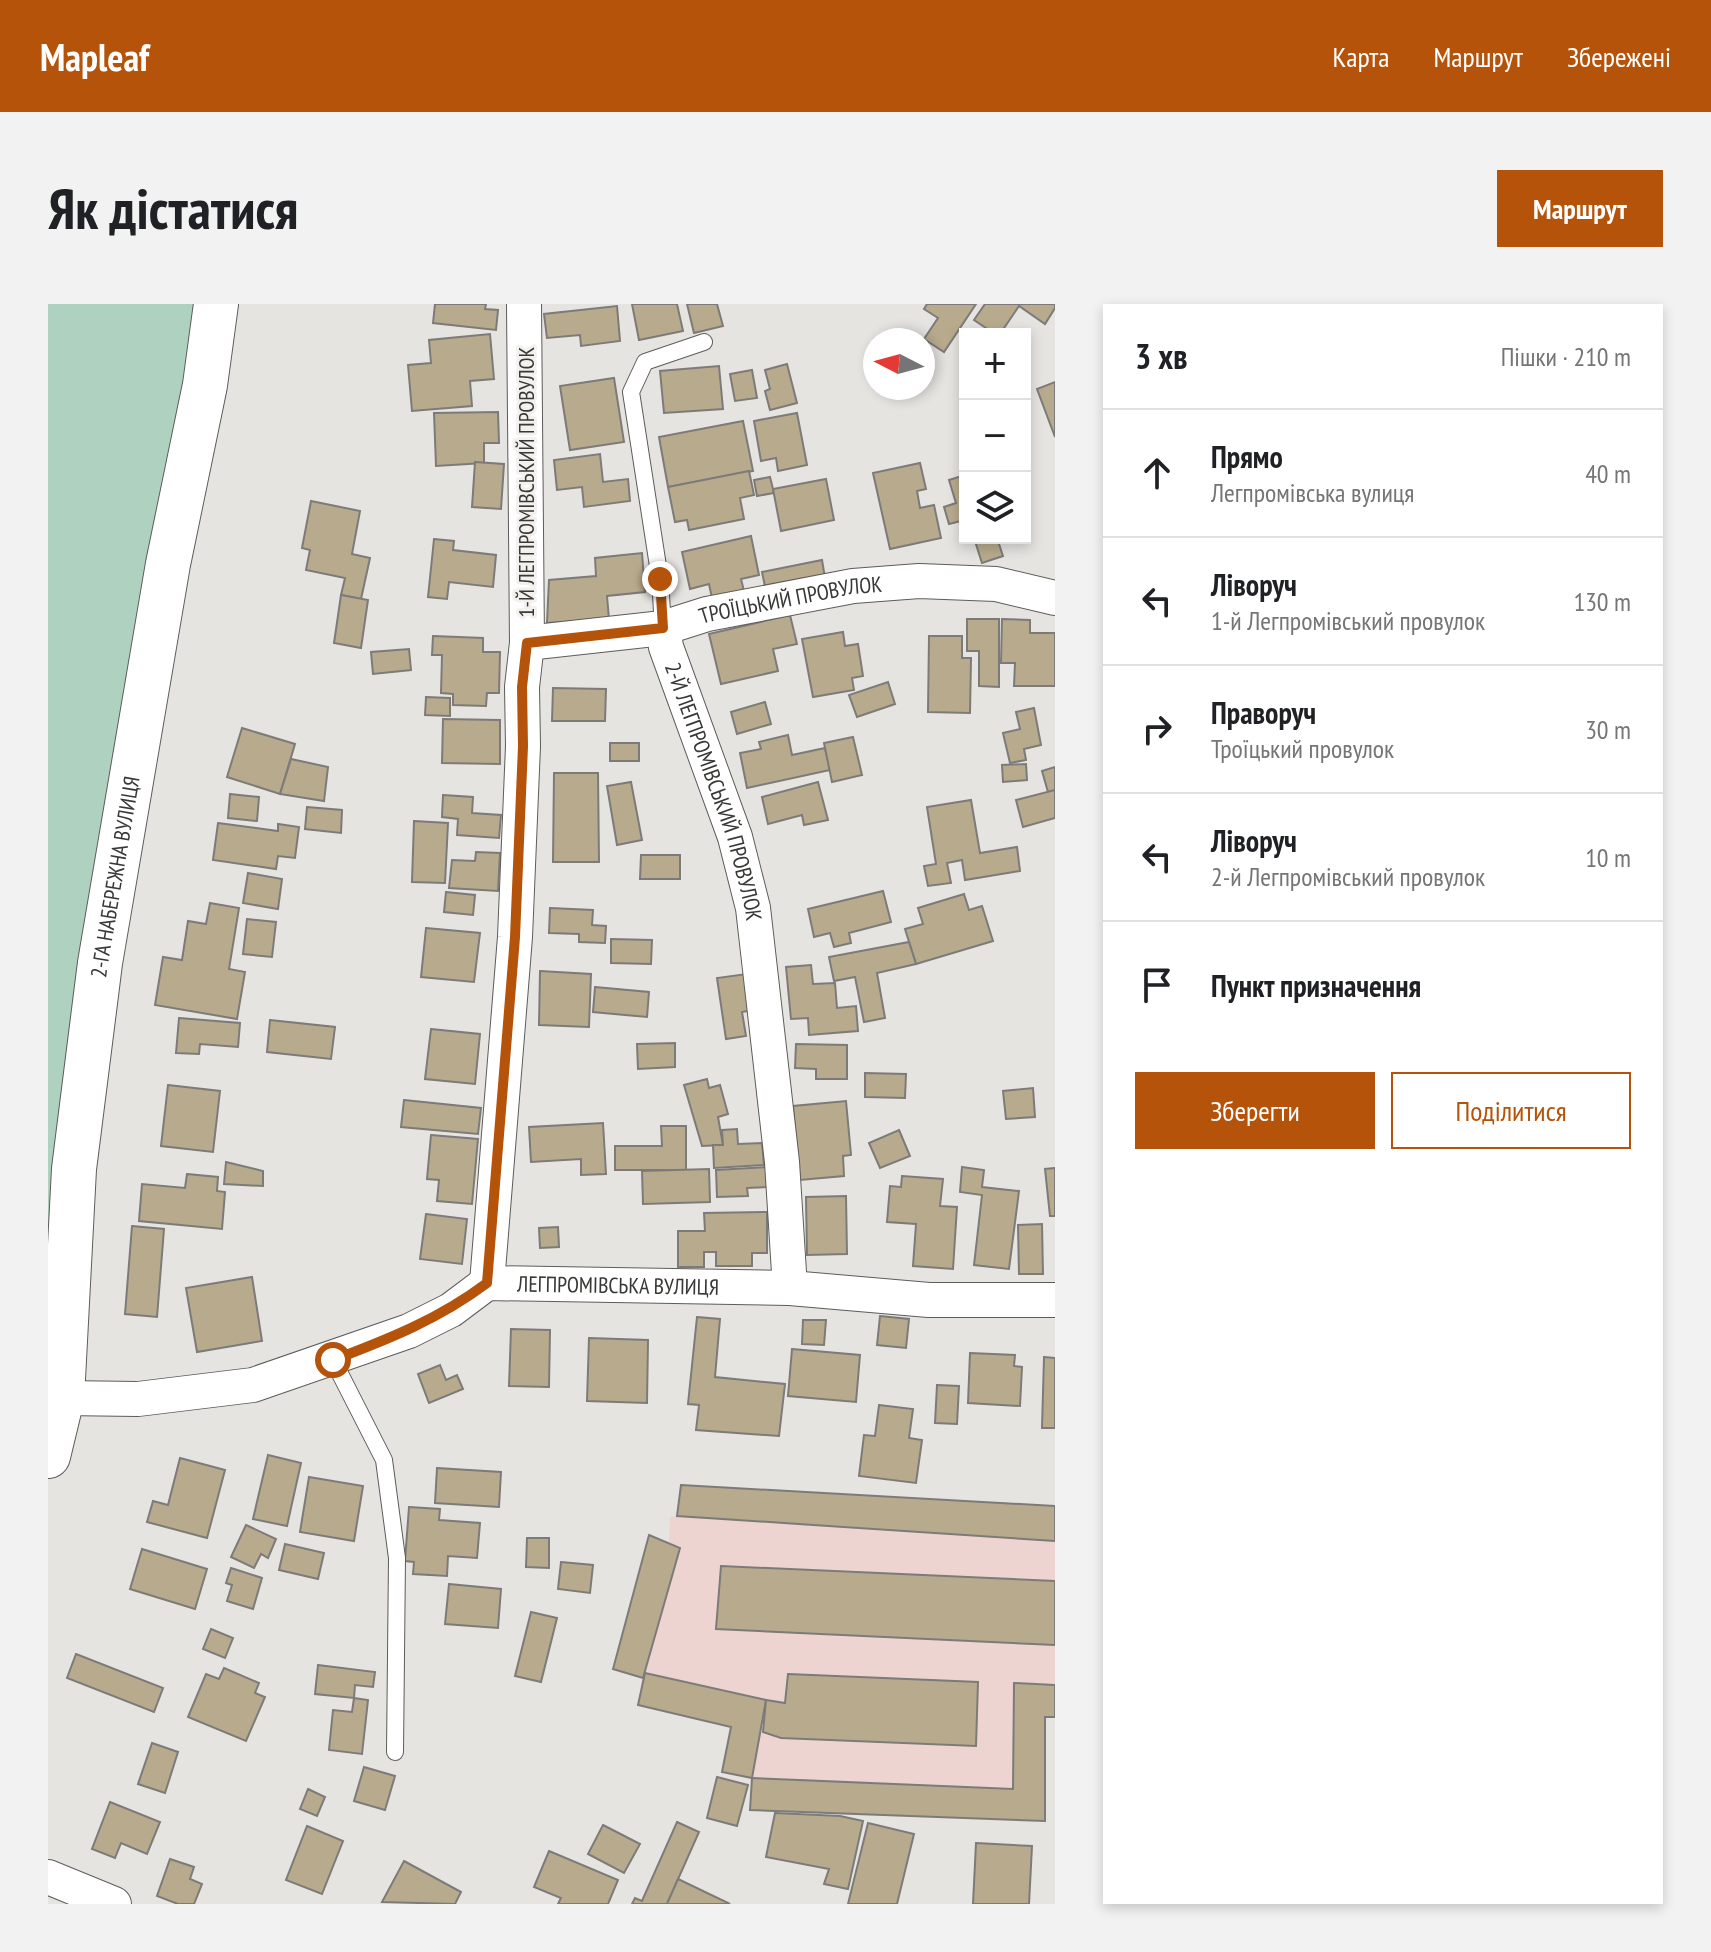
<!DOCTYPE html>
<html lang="uk">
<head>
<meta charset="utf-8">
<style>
	body { margin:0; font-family:"PT Sans Narrow",sans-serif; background:#f2f2f2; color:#202124 }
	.controls { position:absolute; right:24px; top:24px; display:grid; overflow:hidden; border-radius:0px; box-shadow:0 4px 12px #0003 }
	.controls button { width:72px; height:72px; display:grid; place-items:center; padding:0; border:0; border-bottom:2px solid #e0e0e0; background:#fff; color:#202124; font:40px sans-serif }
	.compass { position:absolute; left:815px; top:24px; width:72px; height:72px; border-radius:50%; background:#fff; box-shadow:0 4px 12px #0003; rotate:276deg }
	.stop { position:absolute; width:24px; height:24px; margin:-18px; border:6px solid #b45309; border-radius:50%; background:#fff }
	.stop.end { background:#b45309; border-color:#fff; box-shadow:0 2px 8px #0008 }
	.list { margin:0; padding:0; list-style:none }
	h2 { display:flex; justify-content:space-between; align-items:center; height:104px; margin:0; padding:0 32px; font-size:34px }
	h2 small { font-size:26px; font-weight:400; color:#757577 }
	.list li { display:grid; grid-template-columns:52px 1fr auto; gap:24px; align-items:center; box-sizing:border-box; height:128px; padding:0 32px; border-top:2px solid #e0e0e0 }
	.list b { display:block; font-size:30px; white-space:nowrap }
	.list p { margin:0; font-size:26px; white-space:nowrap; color:#757577 }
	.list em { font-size:26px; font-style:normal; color:#757577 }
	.actions { display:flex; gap:16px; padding:24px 32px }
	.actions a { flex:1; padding:18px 0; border:2px solid #b45309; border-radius:0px; text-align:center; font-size:28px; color:#b45309 }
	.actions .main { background:#b45309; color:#fff }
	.icon { flex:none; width:44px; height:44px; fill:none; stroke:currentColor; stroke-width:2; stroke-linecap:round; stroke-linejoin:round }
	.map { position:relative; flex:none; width:1007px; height:1600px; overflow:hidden; border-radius:0px }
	header { display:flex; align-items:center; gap:48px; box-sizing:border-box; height:112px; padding:0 40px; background:#b45309; color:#fff }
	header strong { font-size:38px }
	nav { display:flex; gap:44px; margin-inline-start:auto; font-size:28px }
	.intro { display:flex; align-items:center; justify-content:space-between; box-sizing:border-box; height:192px; padding:0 48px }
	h1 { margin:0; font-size:56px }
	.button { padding:20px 36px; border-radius:0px; background:#b45309; color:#fff; font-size:28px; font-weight:700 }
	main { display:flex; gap:48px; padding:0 48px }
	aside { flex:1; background:#fff; border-radius:0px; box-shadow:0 4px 12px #0003 }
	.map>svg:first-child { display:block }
	.industrial { fill:#eed4d0 }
	.green { fill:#afd1c0 }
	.building { fill:#b8ab8d; stroke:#7d7b79; stroke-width:2 }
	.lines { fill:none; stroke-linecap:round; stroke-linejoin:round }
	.lane-casing { stroke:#5e5c5a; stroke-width:18 }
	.street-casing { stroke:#5e5c5a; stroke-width:36 }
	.secondary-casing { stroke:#5e5c5a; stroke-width:46 }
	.lane { stroke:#fff; stroke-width:16 }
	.street { stroke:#fff; stroke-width:34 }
	.secondary { stroke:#fff; stroke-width:44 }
	.route { stroke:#b45309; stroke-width:10 }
	.labels { text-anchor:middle; stroke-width:6; stroke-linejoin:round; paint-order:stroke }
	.street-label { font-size:22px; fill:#393837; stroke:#f3f1ee }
</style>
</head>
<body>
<header>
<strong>Mapleaf</strong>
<nav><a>Карта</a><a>Маршрут</a><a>Збережені</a></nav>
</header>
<div class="intro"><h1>Як дістатися</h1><a class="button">Маршрут</a></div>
<main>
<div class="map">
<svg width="1007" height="1600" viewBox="0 0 1007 1600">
	<rect width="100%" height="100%" fill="#e6e4e1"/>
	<polygon class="industrial" points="633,1181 1007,1202 1007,1413 997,1413 997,1517 702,1506 704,1474 674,1468 683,1423 590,1401 594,1374 601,1231 621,1238 622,1213 629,1212"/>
	<polygon class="green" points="0,0 149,0 8,869 0,936"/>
	<g class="building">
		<polygon points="387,0 438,0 437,5 450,6 448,26 385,19"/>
		<polygon points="584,0 629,0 635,27 591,36"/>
		<polygon points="639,0 669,0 675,22 646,29"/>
		<polygon points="879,0 928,0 896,48 876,35 890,14 876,5"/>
		<polygon points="937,0 1007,0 1007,4 997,20 971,2 952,30 947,30 926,16"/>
		<polygon points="569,2 572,37 533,42 532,31 499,34 496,10"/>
		<polygon points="442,30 446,75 422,77 424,102 364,107 360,61 383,59 381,36"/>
		<polygon points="739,60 749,99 722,106 717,87 722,85 717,66"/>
		<polygon points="671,62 675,105 616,109 612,67"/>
		<polygon points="704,66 709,94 687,97 682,70"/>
		<polygon points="566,74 576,138 522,146 512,82"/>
		<polygon points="1007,78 1007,133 989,85"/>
		<polygon points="450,108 451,139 436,139 436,159 388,162 386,109"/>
		<polygon points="749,109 759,161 730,167 728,154 713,157 706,117"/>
		<polygon points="695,117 705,167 620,183 611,133"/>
		<polygon points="552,150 555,178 580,175 582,197 536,203 534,183 509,186 506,156"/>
		<polygon points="427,158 456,160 453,205 424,203"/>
		<polygon points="872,159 878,185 869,187 872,204 886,201 893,234 842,245 825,169"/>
		<polygon points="701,167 706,191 692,194 696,215 641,226 639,216 627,218 620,183"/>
		<polygon points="917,171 917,231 916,232 913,217 901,220 896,203 908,199 901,176"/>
		<polygon points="722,173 726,189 709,192 706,176"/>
		<polygon points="778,175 786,216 733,227 725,185"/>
		<polygon points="263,197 312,207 304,250 322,254 313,295 293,291 297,274 258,266 262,246 254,244"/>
		<polygon points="703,232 711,271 693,275 696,287 664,294 661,280 642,285 634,248"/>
		<polygon points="926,234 949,234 955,252 934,259"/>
		<polygon points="386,235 406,237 405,246 448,251 445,283 401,278 399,295 380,293"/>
		<polygon points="594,249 597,288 559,292 561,315 499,319 501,276 548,272 547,254"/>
		<polygon points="774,256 778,280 719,292 714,268"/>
		<polygon points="293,291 320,296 313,344 286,339"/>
		<polygon points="742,311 749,340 725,345 730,367 673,380 661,330"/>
		<polygon points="919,315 951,315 951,383 931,382 931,347 919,347"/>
		<polygon points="954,315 982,316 982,329 1007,329 1007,382 966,382 967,359 953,359"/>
		<polygon points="795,328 797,342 810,340 815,372 804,374 806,386 765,393 754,335"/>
		<polygon points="385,332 435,334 435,348 452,348 451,389 439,389 438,402 405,401 405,390 393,389 394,351 384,351"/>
		<polygon points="881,332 914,332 914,354 923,354 922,409 880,408"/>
		<polygon points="361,345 363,366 325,370 323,348"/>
		<polygon points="840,378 847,400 809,413 801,391"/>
		<polygon points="505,384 558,385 557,417 504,417"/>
		<polygon points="378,393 402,394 402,412 377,411"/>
		<polygon points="717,398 723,420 689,430 683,408"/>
		<polygon points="986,404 993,441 976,445 978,456 962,459 955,429 972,425 968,408"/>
		<polygon points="395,415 452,416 452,460 394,459"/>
		<polygon points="194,424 247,440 232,490 179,473"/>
		<polygon points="740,431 744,451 777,444 782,466 699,484 692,449 713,445 711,438"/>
		<polygon points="805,433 814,471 784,478 776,439"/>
		<rect x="562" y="439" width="29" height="18"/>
		<polygon points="243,455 280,463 276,497 232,490"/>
		<polygon points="978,460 979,476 955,478 954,461"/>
		<polygon points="1007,463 1007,486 1000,488 994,467"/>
		<polygon points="506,469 550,469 551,558 505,558"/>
		<polygon points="583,478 594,536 569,541 559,482"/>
		<polygon points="770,478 780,516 756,521 754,511 720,520 714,493"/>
		<polygon points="1007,486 1007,514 975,523 968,496"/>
		<polygon points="182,490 211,493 209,517 180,514"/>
		<polygon points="395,491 425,493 424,509 453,511 451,534 409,531 410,515 394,513"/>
		<polygon points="923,496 932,549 969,543 972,567 917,576 914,556 899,559 903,579 880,582 876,562 888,560 879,503"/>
		<polygon points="259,503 294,506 293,529 257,525"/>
		<polygon points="366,517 400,519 397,579 364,578"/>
		<polygon points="170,519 230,527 230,520 251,523 247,554 230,552 228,565 165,556"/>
		<polygon points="428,548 452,549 450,587 401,584 404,556 427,557"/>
		<polygon points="593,551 632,551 632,575 592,575"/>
		<polygon points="200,569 234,575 230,605 195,599"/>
		<polygon points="835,587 843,618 801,629 803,639 786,643 782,629 766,633 760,605"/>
		<polygon points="398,588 427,591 425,611 396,608"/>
		<polygon points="916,590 921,606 934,602 945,637 868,660 857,625 875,620 870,604"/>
		<polygon points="162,599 191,604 181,665 197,668 189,715 107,701 115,653 134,656 140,617 158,620"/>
		<polygon points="502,604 545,606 544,621 558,622 557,639 531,638 531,630 501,629"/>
		<polygon points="199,615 228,618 224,653 195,650"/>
		<polygon points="378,624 432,629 426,678 373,673"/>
		<polygon points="563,635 604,636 603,660 563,659"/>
		<polygon points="861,638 868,660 829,669 837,714 816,718 807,673 786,677 781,653"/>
		<polygon points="763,661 765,680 787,679 789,704 808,702 810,727 761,731 760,714 743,715 738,663"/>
		<polygon points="492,667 543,670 541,723 491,721"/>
		<polygon points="706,669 711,705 694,708 698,732 678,735 669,674"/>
		<polygon points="547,683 601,688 599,713 545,708"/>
		<polygon points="131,714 192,719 190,743 152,740 151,750 128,749"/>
		<polygon points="222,716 287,723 283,755 219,748"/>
		<polygon points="383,725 432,730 427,780 377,775"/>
		<polygon points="627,739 627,763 590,765 589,740"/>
		<polygon points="748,740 799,741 799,775 768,775 768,765 747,764"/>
		<polygon points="817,769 858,770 857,794 817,793"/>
		<polygon points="659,775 661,784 672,781 680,810 670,813 675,841 654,842 636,781"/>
		<polygon points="120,781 172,787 165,848 113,842"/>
		<polygon points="985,784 987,813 958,815 955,787"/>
		<polygon points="356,796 433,804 430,830 353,823"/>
		<polygon points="798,797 803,851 795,852 796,872 752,876 745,802"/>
		<polygon points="555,819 558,870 533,871 533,855 483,858 481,823"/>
		<polygon points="613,822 638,822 638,866 567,866 567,842 614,842"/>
		<polygon points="689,825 690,840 714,839 716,861 666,864 665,841 675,841 674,826"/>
		<polygon points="851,826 862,852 832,864 821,839"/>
		<polygon points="383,831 430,835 424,900 389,897 391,876 379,875"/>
		<polygon points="178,858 215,867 215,882 176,880"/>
		<polygon points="720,863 721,883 699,884 700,892 669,893 668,866"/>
		<polygon points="914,863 936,866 934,883 971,887 961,965 926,961 934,891 912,888"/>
		<polygon points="1007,864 1007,912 1002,912 997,865"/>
		<polygon points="661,865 662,898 595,900 594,867"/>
		<polygon points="139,870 170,873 169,887 177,888 174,925 91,917 94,880 137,884"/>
		<polygon points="854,872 895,875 892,902 909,903 905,965 865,962 868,920 839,918 842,882 853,883"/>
		<polygon points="798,892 799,950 759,951 758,893"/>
		<polygon points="719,908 719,949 704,949 704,962 668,962 668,948 656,948 656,963 630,963 630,927 657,927 656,909"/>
		<polygon points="378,910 419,915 414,960 372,955"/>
		<polygon points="994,920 995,970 971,970 970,921"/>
		<polygon points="84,922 116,925 109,1013 77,1010"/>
		<polygon points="510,923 511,943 492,944 491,924"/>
		<polygon points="204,973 214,1037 149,1048 138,984"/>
		<polygon points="832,1012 861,1015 858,1044 829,1041"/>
		<polygon points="649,1013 672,1015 667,1073 737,1080 731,1132 648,1126 651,1101 640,1100"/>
		<polygon points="755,1016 778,1016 776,1041 754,1040"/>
		<polygon points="463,1025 502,1026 501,1083 461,1082"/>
		<polygon points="541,1034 600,1036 599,1099 539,1097"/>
		<polygon points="744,1045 812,1051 808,1098 740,1092"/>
		<polygon points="922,1049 967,1051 966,1062 974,1063 972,1102 920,1099"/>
		<polygon points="996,1053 1007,1054 1007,1124 994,1124"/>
		<polygon points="392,1061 398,1076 409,1071 415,1085 381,1099 370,1070"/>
		<polygon points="889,1081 911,1082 909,1120 887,1119"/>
		<polygon points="831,1101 865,1105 861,1134 874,1136 868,1179 811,1172 816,1131 827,1132"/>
		<polygon points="220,1151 253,1159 239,1222 205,1215"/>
		<polygon points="132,1154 177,1166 159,1234 99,1218 105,1197 120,1201"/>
		<polygon points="389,1164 453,1168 451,1203 387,1199"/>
		<polygon points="261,1173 315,1182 306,1237 252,1228"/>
		<polygon points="633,1181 1007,1202 1007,1237 629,1212"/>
		<polygon points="361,1203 392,1205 391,1216 432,1219 429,1254 400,1252 399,1272 365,1270 366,1258 357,1257"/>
		<polygon points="198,1221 228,1235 220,1254 213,1250 206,1264 183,1253"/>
		<polygon points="601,1231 632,1244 595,1374 565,1365"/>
		<polygon points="479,1234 501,1234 501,1264 478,1263"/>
		<polygon points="237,1240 276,1249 270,1275 231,1266"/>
		<polygon points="94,1245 159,1265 147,1305 82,1285"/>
		<polygon points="513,1258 545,1261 542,1289 510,1285"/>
		<polygon points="673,1262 1007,1277 1007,1341 668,1325"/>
		<polygon points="183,1264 214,1274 205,1305 179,1297 184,1281 178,1279"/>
		<polygon points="401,1280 453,1285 450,1324 397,1320"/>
		<polygon points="483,1308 509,1314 493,1378 467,1372"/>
		<polygon points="163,1325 185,1334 177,1354 155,1345"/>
		<polygon points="28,1350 115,1384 106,1408 19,1374"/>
		<polygon points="270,1361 327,1368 325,1383 307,1381 306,1394 267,1390"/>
		<polygon points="176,1364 211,1379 207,1389 217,1393 198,1437 140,1413 158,1370 171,1375"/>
		<polygon points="597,1369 718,1396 704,1474 674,1468 683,1423 590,1401"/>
		<polygon points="740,1370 930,1378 928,1442 733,1434 715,1428 718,1396 737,1399"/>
		<polygon points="966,1379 1007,1381 1007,1413 997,1413 997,1517 702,1506 704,1474 965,1485"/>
		<polygon points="306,1394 320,1396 314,1450 281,1446 285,1406 304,1408"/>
		<polygon points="104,1439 130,1448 117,1489 90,1480"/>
		<polygon points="316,1463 347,1472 337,1506 306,1497"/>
		<polygon points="669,1473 700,1481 689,1522 659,1514"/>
		<polygon points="260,1485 277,1493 269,1512 252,1505"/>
		<polygon points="62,1498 112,1518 99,1550 73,1539 67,1554 44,1545"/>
		<polygon points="727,1509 792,1512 815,1517 800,1585 776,1580 781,1565 718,1553"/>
		<polygon points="629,1518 651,1528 619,1600 584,1600 587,1594 594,1597"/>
		<polygon points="820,1519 866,1530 849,1600 800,1600"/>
		<polygon points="555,1521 592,1540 576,1569 540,1550"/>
		<polygon points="259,1522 295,1537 274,1590 238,1576"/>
		<polygon points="928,1539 984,1542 981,1600 925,1600"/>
		<polygon points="501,1547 570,1576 560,1600 510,1600 513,1594 486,1583"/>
		<polygon points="122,1555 146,1563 142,1575 154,1580 146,1600 130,1600 109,1592"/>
		<polygon points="356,1557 413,1588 407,1600 334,1598"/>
		<polygon points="630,1575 682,1600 619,1600"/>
	</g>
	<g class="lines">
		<g class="lane-casing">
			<g id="lane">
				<polyline points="615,324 612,275 583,88 597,58 656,38"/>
				<polyline points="285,1056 336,1156 349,1254 347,1448"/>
			</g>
		</g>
		<g class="street-casing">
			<g id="street">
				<path id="s1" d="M615 324 618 343 687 533 705 604 734 858 742 984"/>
				<path id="s2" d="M479 339 615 324 659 310 805 282 871 277 948 280 1007 294"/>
				<polyline points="439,979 467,633 475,442 474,383 479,339 476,0"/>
				<path id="s3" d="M14 1094 90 1095 205 1081 361 1027 403 1006 439 979 742 984 881 996H1007"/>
				<polyline points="0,1573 66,1600"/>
			</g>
		</g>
		<g class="secondary-casing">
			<g id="secondary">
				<path id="s4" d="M0 1152 14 1094 26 865 52 659 120 260 157 81 168 0"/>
			</g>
		</g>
		<use href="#lane" class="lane"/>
		<use href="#street" class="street"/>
		<use href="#secondary" class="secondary"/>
	</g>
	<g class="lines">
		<path class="route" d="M285 1056C341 1035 391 1015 439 979L467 633 475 442 474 383 479 339 615 324 612 275"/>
	</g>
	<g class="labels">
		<g class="street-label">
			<text transform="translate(478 178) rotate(-90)" y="8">1-Й ЛЕГПРОМІВСЬКИЙ ПРОВУЛОК</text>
			<text dy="8" stroke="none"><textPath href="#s2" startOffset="268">ТРОЇЦЬКИЙ ПРОВУЛОК</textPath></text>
			<text dy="8" stroke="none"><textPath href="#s1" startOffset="172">2-Й ЛЕГПРОМІВСЬКИЙ ПРОВУЛОК</textPath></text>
			<text dy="8" stroke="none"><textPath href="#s4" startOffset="584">2-ГА НАБЕРЕЖНА ВУЛИЦЯ</textPath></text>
			<text dy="8" stroke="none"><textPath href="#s3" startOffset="580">ЛЕГПРОМІВСЬКА ВУЛИЦЯ</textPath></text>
		</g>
	</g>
</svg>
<div class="controls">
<button>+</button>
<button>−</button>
<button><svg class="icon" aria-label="layers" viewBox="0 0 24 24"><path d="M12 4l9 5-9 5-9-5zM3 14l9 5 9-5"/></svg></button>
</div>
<svg class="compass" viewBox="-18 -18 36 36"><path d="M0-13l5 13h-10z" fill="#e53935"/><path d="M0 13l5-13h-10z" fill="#757577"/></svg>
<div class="stop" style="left:285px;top:1056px"></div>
<div class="stop end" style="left:612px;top:275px"></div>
</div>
<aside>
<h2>3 хв<small>Пішки · 210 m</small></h2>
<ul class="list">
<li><svg class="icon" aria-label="ahead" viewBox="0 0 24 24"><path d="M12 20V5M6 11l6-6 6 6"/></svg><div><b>Прямо</b><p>Легпромівська вулиця</p></div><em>40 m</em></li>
<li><svg class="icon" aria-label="left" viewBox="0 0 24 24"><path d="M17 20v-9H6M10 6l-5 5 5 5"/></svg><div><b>Ліворуч</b><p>1-й Легпромівський провулок</p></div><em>130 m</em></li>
<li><svg class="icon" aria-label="right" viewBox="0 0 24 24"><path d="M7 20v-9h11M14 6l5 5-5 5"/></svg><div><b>Праворуч</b><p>Троїцький провулок</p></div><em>30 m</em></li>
<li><svg class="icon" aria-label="left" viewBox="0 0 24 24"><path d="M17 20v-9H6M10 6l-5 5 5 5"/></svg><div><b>Ліворуч</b><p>2-й Легпромівський провулок</p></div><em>10 m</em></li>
<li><svg class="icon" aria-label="arrive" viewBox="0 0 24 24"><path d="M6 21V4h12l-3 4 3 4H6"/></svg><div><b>Пункт призначення</b></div></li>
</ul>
<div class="actions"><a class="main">Зберегти</a><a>Поділитися</a></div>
</aside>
</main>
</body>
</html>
